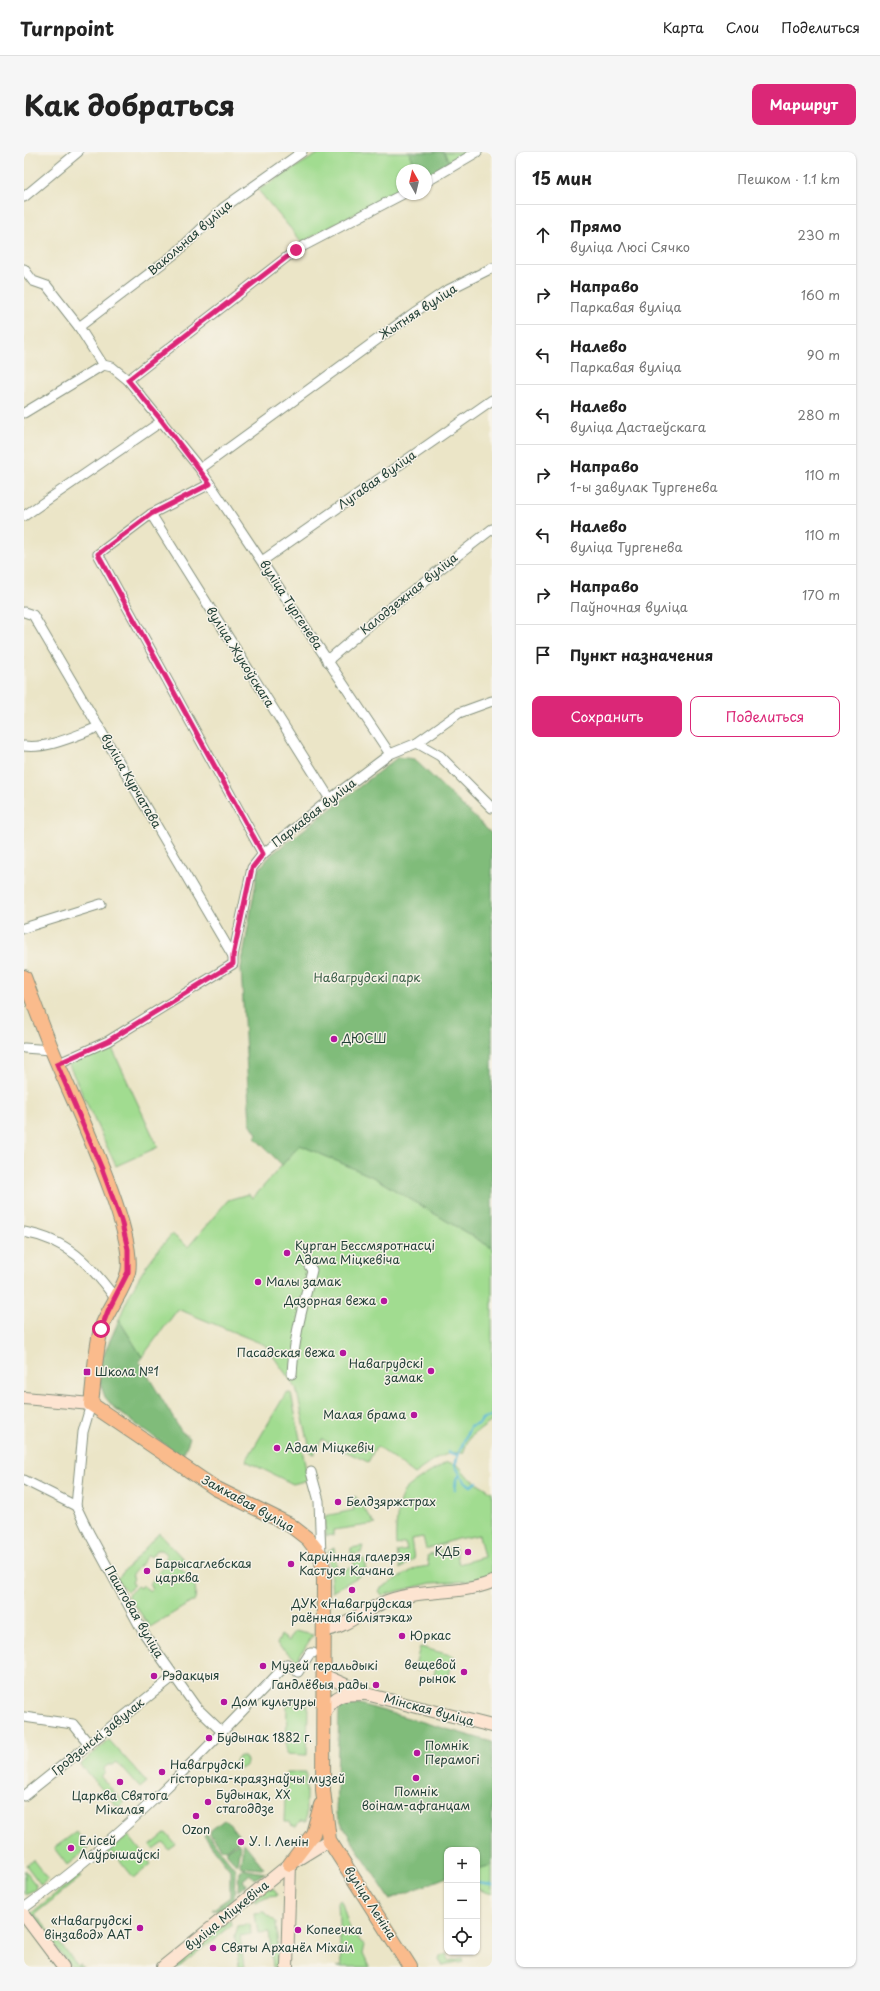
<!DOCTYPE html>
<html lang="ru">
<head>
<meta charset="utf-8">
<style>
	body { margin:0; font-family:"Playpen Sans",sans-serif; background:#f6f6f6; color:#222 }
	.controls { position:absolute; right:12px; bottom:12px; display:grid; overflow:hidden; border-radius:8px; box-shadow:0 1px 3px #0004 }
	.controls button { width:36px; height:36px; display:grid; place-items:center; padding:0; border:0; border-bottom:1px solid #e0e0e0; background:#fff; color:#222; font:20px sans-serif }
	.compass { position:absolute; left:372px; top:12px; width:36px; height:36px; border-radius:50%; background:#fff; box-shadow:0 1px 3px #0004; rotate:352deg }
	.stop { position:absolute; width:12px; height:12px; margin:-9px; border:3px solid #db2777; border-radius:50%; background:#fff }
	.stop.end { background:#db2777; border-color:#fff; box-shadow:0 1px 4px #0008 }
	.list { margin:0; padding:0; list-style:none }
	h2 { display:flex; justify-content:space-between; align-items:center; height:52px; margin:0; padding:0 16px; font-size:17px }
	h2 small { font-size:13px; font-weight:400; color:#767676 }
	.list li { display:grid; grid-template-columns:26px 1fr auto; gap:12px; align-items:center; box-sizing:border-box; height:60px; padding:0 16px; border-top:1px solid #e0e0e0 }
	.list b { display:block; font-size:15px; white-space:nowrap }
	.list p { margin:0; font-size:13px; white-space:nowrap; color:#767676 }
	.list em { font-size:13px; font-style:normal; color:#767676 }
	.actions { display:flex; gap:8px; padding:12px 16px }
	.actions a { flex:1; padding:9px 0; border:1px solid #db2777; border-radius:8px; text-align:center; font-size:14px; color:#db2777 }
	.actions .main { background:#db2777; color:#fff }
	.icon { flex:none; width:22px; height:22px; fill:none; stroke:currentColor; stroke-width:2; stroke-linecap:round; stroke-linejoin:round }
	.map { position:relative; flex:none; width:468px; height:1815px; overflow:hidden; border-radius:8px }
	header { display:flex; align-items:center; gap:24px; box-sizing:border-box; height:56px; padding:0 20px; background:#fff; border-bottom:1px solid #e0e0e0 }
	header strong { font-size:19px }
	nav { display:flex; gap:22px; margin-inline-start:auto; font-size:14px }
	.intro { display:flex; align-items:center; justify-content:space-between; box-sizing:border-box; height:96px; padding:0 24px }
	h1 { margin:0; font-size:28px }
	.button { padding:10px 18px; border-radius:8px; background:#db2777; color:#fff; font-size:14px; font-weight:700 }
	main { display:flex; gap:24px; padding:0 24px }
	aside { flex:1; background:#fff; border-radius:8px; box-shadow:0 1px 3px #0004 }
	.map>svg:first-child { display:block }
	.green { fill:#a1dc90; stroke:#608c62 }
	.forest { fill:#80bc7a; stroke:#507c57 }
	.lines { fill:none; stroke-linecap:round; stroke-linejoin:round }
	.stream { stroke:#56b8d5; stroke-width:2.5 }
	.street-casing { stroke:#85917e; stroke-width:11 }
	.secondary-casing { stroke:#85917e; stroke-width:14 }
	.primary-casing { stroke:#85917e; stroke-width:16 }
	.street { stroke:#fff; stroke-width:9 }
	.secondary { stroke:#fde4d1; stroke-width:12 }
	.primary { stroke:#fabb8c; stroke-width:14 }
	.route { stroke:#db2777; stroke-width:5 }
	.poi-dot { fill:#b5179e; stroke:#f7f3e8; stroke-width:1.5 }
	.labels { text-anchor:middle; stroke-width:3; stroke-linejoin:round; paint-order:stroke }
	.street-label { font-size:12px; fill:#1f3d34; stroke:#f7f3e8 }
	.park-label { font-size:12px; fill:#395d46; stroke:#f7f3e8 }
	.poi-label { font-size:12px; fill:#1f3d34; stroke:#f7f3e8; text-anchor:start }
</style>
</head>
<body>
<header>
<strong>Turnpoint</strong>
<nav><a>Карта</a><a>Слои</a><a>Поделиться</a></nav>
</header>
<div class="intro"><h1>Как добраться</h1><a class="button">Маршрут</a></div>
<main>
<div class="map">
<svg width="468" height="1815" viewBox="0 0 468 1815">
	<rect width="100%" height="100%" fill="#f7f3e8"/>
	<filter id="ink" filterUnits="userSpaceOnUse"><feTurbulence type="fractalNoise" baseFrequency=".025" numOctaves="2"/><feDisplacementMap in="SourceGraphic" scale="8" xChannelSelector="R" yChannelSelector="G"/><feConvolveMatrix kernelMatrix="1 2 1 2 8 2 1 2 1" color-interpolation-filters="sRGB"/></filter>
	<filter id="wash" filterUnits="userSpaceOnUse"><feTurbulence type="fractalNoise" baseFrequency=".012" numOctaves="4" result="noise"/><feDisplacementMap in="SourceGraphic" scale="16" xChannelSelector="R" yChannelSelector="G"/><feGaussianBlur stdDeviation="0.9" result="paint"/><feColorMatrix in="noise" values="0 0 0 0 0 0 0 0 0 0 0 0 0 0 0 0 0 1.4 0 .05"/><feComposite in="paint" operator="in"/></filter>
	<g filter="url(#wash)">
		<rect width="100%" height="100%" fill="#ebe5c7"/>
		<g class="green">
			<polygon points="297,0 385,0 393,18 378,18 378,37 278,90 234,38"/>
			<polygon points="420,0 442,0 425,10"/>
			<polygon points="86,892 134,995 92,1014 44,911"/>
			<path d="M276 993 349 1025 468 1096V1269L445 1286 439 1301C420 1298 405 1312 390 1322L353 1294 344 1310 310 1294 298 1287 290 1302 287 1301 272 1236 241 1193 154 1157 118 1205 95 1168C107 1135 124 1108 148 1082L164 1095 204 1048 224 1042 229 1046Z"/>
			<polygon points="262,1241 267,1241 284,1328 269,1332 222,1309"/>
			<path d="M423 1310 434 1313 444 1325 468 1340V1424L450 1429 407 1431 358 1443 355 1439 357 1436 392 1416 405 1414 403 1404 431 1394 435 1412 460 1405 455 1383 433 1387 402 1397 399 1385 387 1387 390 1407 376 1417 373 1400 383 1398 381 1391 372 1393C371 1381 373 1348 381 1338 389 1330 412 1317 423 1310Z"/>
			<polygon points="331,1344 350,1371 352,1372 309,1378 309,1383 302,1384 301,1364 330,1358 329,1346"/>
			<path d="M135 1381 161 1409 156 1416C167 1426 174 1432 171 1448L126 1475 104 1443 113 1434 116 1436 118 1433 126 1439 129 1436 125 1432 139 1415 137 1413 142 1407V1402L137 1398H132L127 1405 124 1403 107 1424 110 1426 108 1430 111 1432 103 1440 93 1427Z"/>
			<polygon points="339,1394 337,1401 331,1402 327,1401 327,1396"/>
			<polygon points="310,1396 313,1418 330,1415 330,1409 335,1406 340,1407 342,1420 308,1440 304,1398"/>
			<polygon points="271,1479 289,1483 273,1508 253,1492 257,1483 265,1489"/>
			<polygon points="396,1495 430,1504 424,1527 410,1523 412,1515 397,1511 395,1519 390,1517"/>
			<polygon points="271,1548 276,1548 279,1553 284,1553 283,1603 262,1602 263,1552 268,1553"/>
			<polygon points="85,1588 123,1630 116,1636 93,1610 89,1613 84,1613 80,1616 81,1621 77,1625 100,1651 94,1655 56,1613"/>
			<circle cx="217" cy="1610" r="6"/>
			<polygon points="262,1620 282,1620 282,1670 276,1670 272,1675 267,1673 266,1670 260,1670"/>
			<polygon points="52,1680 64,1696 43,1713 30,1696"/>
			<polygon points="142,1681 152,1693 145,1698 140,1691 130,1698 126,1694"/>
			<polygon points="104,1683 127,1712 110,1726 89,1700 79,1708 77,1706"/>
			<polygon points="9,1708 24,1727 17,1733 2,1713"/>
			<polygon points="468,1713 468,1742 453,1737 453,1717"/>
			<polygon points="0,1718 12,1733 11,1738 0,1742"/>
			<polygon points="54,1724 57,1725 11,1762 54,1814 56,1812 59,1815 47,1815 6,1762"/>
			<polygon points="244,1737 250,1737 254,1743 244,1744 231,1750 230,1747"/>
			<polygon points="317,1748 326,1777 334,1783 333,1787 341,1793 339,1802 345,1815 313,1815 317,1814 314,1750"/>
			<polygon points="240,1760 247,1765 252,1770 255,1815 249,1815 245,1780 234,1781 231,1761"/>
			<polygon points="206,1768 207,1773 201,1778 155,1815 148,1815"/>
			<polygon points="226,1772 227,1782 216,1784 220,1815 215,1815 211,1784 214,1774"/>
			<polygon points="423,1802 425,1809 438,1806 439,1809 418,1813 415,1808 416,1804"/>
		</g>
		<g class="forest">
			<polygon points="385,0 420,0 425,10 402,24 402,18 393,18"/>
			<polygon points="374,605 390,607 468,682 468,1096 349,1025 276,993 258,1013 231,986 233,982 226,971 217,816 234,718 248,702"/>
			<polygon points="95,1168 118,1205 115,1209 157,1279 166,1286 158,1305 91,1257 81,1245 76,1231 76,1211"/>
			<polygon points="325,1549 468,1590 468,1713 453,1717 453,1698 423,1698 423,1725 366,1747 326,1686 312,1662 315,1558"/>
			<polygon points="200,1668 202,1668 216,1685 215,1688 203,1698 198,1697 186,1682 187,1678"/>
			<polygon points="182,1682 184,1683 211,1717 211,1720 210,1744 207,1752 198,1758 188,1758 206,1745 206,1718 180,1684"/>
			<polygon points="214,1691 216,1693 213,1713 203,1702 203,1699"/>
			<polygon points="220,1691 240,1716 237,1717 217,1715 216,1713"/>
			<polygon points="218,1717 241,1721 230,1727 226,1722 219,1728 222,1733 214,1739 215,1719"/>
		</g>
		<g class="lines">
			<g class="stream">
				<polyline points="424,1300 434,1303 446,1275 455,1272 458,1267 468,1264"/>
				<polyline points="434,1303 431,1313 440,1329 447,1334 453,1330"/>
				<polyline points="431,1338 432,1328 436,1323"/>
				<polyline points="453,1731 468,1733"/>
			</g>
		</g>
	</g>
	<g filter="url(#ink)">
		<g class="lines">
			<g class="street-casing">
				<g id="street">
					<polyline points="402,30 453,0"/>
					<polyline points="0,45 54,0"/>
					<polyline points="0,117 9,129 23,134 55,175 79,213"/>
					<polyline points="55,175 152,101 199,56 278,0"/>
					<polyline points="79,213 88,215 104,228 176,317 366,602 393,591 416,604 468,656"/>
					<polyline points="104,228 272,98 379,42"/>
					<polyline points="0,261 79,213"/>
					<polyline points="176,317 391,160 420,140 468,116"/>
					<polyline points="186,332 127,362 74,402 239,702"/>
					<polyline points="127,362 306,647"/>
					<polyline points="0,364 138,269"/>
					<polyline points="238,409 468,248"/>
					<polyline points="0,460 9,463 209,804"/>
					<polyline points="303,509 357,463 468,377"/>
					<polyline points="393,591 435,561 468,549"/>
					<path d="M0 594C25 597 52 583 75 575"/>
					<polyline points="0,776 77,752"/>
					<polyline points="0,896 27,898"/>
					<polyline points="33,912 84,889 209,812 209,804 228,716 239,702 306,647 366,602"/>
					<path d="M0 1080C44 1088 66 1112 91 1146"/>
					<path d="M268 1222C270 1183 279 1155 288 1118L285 1114"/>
					<polyline points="67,1252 59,1280 52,1354 65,1381 119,1480 172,1555 194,1576"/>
					<polyline points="287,1320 295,1349 297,1404"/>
					<polyline points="0,1328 52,1354"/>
					<polyline points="0,1565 49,1572 65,1592"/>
					<polyline points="0,1644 149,1525"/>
					<path d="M0 1756C98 1686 181 1599 263 1512L274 1520 286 1501H289"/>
				</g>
			</g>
			<g class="secondary-casing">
				<g id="secondary">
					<polyline points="0,1246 67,1252"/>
					<path d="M299 1479C324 1475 344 1454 369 1447 401 1437 436 1443 468 1430"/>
					<polyline points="299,1523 342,1542 468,1574"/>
					<path d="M300 1561C312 1542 317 1542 339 1542"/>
					<polyline points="0,1763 39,1815"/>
					<polyline points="139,1815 266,1712 305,1688"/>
					<polyline points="263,1815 266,1712"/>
				</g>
			</g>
			<g class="primary-casing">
				<g id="primary">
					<path d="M0 825C9 849 18 874 28 898 46 943 113 1078 104 1120 100 1138 83 1158 77 1177 71 1201 70 1228 67 1252L191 1336 266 1373 284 1387 297 1404 300 1422 299 1638 305 1688 386 1815"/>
					<polyline points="266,1712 289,1682 297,1653"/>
				</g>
			</g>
			<use href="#street" class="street"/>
			<use href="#secondary" class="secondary"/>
			<use href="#primary" class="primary"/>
		</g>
	</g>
	<g class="lines" filter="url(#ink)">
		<polyline class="route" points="77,1177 84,1159 104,1120 104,1097 97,1068 78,1017 33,912 84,889 209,812 209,804 228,716 239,702 74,402 127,362 186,332 138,269 104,228 272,98"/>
	</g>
	<g class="poi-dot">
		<circle cx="310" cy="887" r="4"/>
		<circle cx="263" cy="1101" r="4"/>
		<circle cx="234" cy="1130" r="4"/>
		<circle cx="360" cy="1149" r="4"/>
		<circle cx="319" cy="1201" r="4"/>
		<circle cx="407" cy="1219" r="4"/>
		<rect x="59" y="1216" width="8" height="8" rx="2"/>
		<circle cx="390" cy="1263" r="4"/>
		<circle cx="253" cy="1296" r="4"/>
		<circle cx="314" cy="1350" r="4"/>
		<circle cx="444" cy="1400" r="4"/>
		<circle cx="267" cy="1412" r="4"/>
		<circle cx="123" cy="1419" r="4"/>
		<circle cx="328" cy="1438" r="4"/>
		<circle cx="378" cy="1484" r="4"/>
		<circle cx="239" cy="1514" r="4"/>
		<circle cx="440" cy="1520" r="4"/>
		<circle cx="130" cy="1524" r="4"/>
		<circle cx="352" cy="1533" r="4"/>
		<circle cx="200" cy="1550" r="4"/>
		<circle cx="185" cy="1586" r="4"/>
		<circle cx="393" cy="1601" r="4"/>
		<circle cx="138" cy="1620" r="4"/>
		<circle cx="392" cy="1626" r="4"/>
		<circle cx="96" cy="1630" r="4"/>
		<circle cx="184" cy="1650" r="4"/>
		<circle cx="172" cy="1664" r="4"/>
		<circle cx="217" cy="1690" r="4"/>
		<circle cx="47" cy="1696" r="4"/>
		<circle cx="116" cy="1776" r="4"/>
		<circle cx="274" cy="1778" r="4"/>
		<circle cx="189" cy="1796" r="4"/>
	</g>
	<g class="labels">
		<g class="street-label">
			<text transform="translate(166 86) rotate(-41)" y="4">Вакольная вуліца</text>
			<text transform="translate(394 160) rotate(-33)" y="4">Жытняя вуліца</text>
			<text transform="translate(353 328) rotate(-35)" y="4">Лугавая вуліца</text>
			<text transform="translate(385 442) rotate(-39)" y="4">Калодзежная вуліца</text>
			<text transform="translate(267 453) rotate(57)" y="4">вуліца Тургенева</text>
			<text transform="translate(216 505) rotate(58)" y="4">вуліца Жукоўскага</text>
			<text transform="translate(107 629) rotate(60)" y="4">вуліца Курчатава</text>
			<text transform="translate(290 661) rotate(-38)" y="4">Паркавая вуліца</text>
			<text transform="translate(224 1352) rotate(29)" y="4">Замкавая вуліца</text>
			<text transform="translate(110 1460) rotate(60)" y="4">Паштовая вуліца</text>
			<text transform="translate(405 1558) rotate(15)" y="4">Мінская вуліца</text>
			<text transform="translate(74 1585) rotate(-39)" y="4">Гродзенскі завулак</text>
			<text transform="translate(346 1751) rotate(57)" y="4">вуліца Леніна</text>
			<text transform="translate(203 1764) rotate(-39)" y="4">вуліца Міцкевіча</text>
		</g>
		<g class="park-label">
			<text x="343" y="830">Навагрудскі парк</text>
		</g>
		<g class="poi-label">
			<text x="318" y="891">ДЮСШ</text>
			<text x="271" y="1098">Курган Бессмяротнасці<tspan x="271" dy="14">Адама Міцкевіча</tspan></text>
			<text x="242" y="1134">Малы замак</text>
			<text x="352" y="1153" text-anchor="end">Дазорная вежа</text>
			<text x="311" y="1205" text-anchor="end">Пасадская вежа</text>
			<text x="399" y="1216" text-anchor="end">Навагрудскі<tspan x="399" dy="14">замак</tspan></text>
			<text x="71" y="1224">Школа №1</text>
			<text x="382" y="1267" text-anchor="end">Малая брама</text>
			<text x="261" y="1300">Адам Міцкевіч</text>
			<text x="322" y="1354">Белдзяржстрах</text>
			<text x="436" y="1404" text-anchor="end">КДБ</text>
			<text x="275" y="1409">Карцінная галерэя<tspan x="275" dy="14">Кастуся Качана</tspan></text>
			<text x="131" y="1416">Барысаглебская<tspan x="131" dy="14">царква</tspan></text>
			<text x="328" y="1456" text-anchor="middle">ДУК «Навагрудская<tspan x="328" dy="14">раённая бібліятэка»</tspan></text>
			<text x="386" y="1488">Юркас</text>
			<text x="432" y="1517" text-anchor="end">вещевой<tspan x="432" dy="14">рынок</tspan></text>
			<text x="247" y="1518">Музей геральдыкі</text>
			<text x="138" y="1528">Рэдакцыя</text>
			<text x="344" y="1537" text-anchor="end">Гандлёвыя рады</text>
			<text x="208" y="1554">Дом культуры</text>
			<text x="193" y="1590">Будынак 1882 г.</text>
			<text x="401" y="1598">Помнік<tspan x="401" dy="14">Перамогі</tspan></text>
			<text x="146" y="1617">Навагрудскі<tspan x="146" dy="14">гісторыка-краязнаўчы музей</tspan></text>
			<text x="392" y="1644" text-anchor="middle">Помнік<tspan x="392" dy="14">воінам-афганцам</tspan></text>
			<text x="192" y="1647">Будынак, XX<tspan x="192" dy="14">стагоддзе</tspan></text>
			<text x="96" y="1648" text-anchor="middle">Царква Святога<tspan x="96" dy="14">Мікалая</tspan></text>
			<text x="172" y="1682" text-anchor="middle">Ozon</text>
			<text x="55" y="1693">Елісей<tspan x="55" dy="14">Лаўрышаўскі</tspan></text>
			<text x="225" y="1694">У. І. Ленін</text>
			<text x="108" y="1773" text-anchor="end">«Навагрудскі<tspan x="108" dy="14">вінзавод» ААТ</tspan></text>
			<text x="282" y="1782">Копеечка</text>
			<text x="197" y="1800">Святы Арханёл Міхаіл</text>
		</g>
	</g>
</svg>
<div class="controls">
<button>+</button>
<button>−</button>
<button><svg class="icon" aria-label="locate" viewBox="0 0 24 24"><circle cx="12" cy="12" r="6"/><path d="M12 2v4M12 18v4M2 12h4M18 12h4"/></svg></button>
</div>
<svg class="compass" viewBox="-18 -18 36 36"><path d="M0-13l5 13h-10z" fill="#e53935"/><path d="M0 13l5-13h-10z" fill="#767676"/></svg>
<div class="stop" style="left:77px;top:1177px"></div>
<div class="stop end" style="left:272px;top:98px"></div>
</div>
<aside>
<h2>15 мин<small>Пешком · 1.1 km</small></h2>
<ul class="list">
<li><svg class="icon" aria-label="ahead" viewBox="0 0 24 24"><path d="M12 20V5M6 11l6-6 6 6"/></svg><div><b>Прямо</b><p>вуліца Люсі Сячко</p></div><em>230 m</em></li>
<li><svg class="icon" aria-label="right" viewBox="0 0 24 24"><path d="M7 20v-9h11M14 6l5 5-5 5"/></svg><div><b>Направо</b><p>Паркавая вуліца</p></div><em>160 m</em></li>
<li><svg class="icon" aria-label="left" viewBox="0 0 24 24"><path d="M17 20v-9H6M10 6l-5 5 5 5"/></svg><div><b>Налево</b><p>Паркавая вуліца</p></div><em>90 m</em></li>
<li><svg class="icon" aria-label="left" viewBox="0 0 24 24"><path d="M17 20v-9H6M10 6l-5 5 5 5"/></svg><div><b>Налево</b><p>вуліца Дастаеўскага</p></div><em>280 m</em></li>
<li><svg class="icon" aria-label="right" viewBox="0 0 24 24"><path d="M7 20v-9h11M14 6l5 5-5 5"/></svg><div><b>Направо</b><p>1-ы завулак Тургенева</p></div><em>110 m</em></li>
<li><svg class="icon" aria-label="left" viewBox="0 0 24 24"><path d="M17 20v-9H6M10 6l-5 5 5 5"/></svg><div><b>Налево</b><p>вуліца Тургенева</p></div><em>110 m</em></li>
<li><svg class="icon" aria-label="right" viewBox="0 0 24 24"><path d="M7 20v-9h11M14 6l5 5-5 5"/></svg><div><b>Направо</b><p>Паўночная вуліца</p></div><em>170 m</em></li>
<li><svg class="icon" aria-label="arrive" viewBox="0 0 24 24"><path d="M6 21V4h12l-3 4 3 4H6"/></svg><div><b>Пункт назначения</b></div></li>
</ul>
<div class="actions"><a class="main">Сохранить</a><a>Поделиться</a></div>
</aside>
</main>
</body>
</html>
